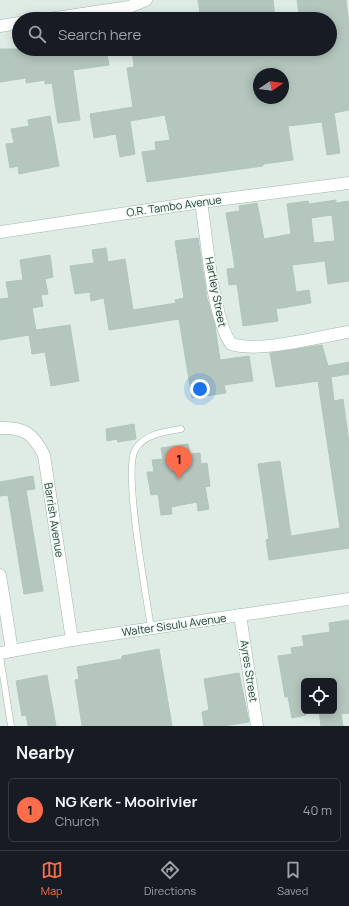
<!DOCTYPE html>
<html lang="en">
<head>
<meta charset="utf-8">
<style>
	body { margin:0; font-family:Manrope,sans-serif; background:#242831; color:#f1f3f6 }
	.controls { position:absolute; right:12px; bottom:12px; display:grid; overflow:hidden; border-radius:6px; box-shadow:0 2px 10px #0003 }
	.controls button { width:36px; height:36px; display:grid; place-items:center; padding:0; border:0; border-bottom:1px solid #363941; background:#171b24; color:#f1f3f6; font:20px sans-serif }
	.compass { position:absolute; left:253px; top:68px; width:36px; height:36px; border-radius:50%; background:#171b24; box-shadow:0 2px 10px #0003; rotate:77deg }
	.you { position:absolute; left:200px; top:389px; width:14px; height:14px; margin:-10px; border:3px solid #fff; border-radius:50%; background:#1a73e8; box-shadow:0 0 0 6px #1a73e833 }
	.badge { display:grid; place-items:center; width:26px; height:26px; border-radius:50%; background:#fd6d4b; color:#111; font-size:13px; font-weight:700 }
	.pin { position:absolute; translate:-50% -33px; filter:drop-shadow(0 1px 2px #0008) }
	.pin::after { content:''; position:absolute; top:21px; width:14px; height:12px; background:inherit; clip-path:polygon(0 0,100% 0,50% 100%) }
	.list { margin:0; padding:0; list-style:none }
	h2 { display:flex; justify-content:space-between; align-items:center; height:52px; margin:0; padding:0 16px; font-size:17px }
	h2 small { font-size:13px; font-weight:400; color:#9ea1a6 }
	.list li { display:grid; grid-template-columns:26px 1fr auto; gap:12px; align-items:center; box-sizing:border-box; height:64px; margin:0 8px 8px; padding:0 8px; border:1px solid #363941; border-radius:6px }
	.list b { display:block; font-size:15px; white-space:nowrap }
	.list p { margin:0; font-size:13px; white-space:nowrap; color:#9ea1a6 }
	.list em { font-size:13px; font-style:normal; color:#9ea1a6 }
	.icon { flex:none; width:22px; height:22px; fill:none; stroke:currentColor; stroke-width:2; stroke-linecap:round; stroke-linejoin:round }
	.map { position:relative; flex:none; width:349px; height:726px; overflow:hidden }
	.search { position:absolute; background:#171b24; box-shadow:0 2px 10px #0003; left:12px; right:12px; top:12px; height:44px; display:flex; align-items:center; gap:10px; box-sizing:border-box; padding:0 14px; border-radius:22px; color:#9ea1a6; font-size:15px }
	.sheet { height:124px; background:#171b24 }
	nav { display:flex; justify-content:space-around; align-items:center; box-sizing:border-box; height:56px; border-top:1px solid #363941; background:#171b24; font-size:11px; color:#9ea1a6 }
	nav a { display:grid; justify-items:center; gap:2px }
	nav .on { color:#fd6d4b }
	.map>svg:first-child { display:block }
	.building { fill:#b4c6be; stroke:#b1c6bc; fill-rule:evenodd }
	.lines { fill:none; stroke-linecap:round; stroke-linejoin:round }
	.lane-casing { stroke:#a2b4ac; stroke-width:7 }
	.street-casing { stroke:#a2b4ac; stroke-width:13 }
	.lane { stroke:#fff; stroke-width:6 }
	.street { stroke:#fff; stroke-width:12 }
	.labels { text-anchor:middle; stroke-width:3; stroke-linejoin:round; paint-order:stroke }
	.street-label { font-size:11px; fill:#1f3d33; stroke:#eff8f3 }
</style>
</head>
<body>
<div class="map">
<svg width="349" height="726" viewBox="0 0 349 726">
	<rect width="100%" height="100%" fill="#dfece5"/>
	<g class="building">
		<polygon points="198,0 273,0 275,19 201,19"/>
		<path d="M297 0H346L349 24V110L334 113 340 153 327 155 322 122 288 126 293 160 263 164V166L147 182 142 152 156 150 155 142 170 140 165 115 130 121 135 154 120 157 116 134 94 138 90 114 133 107 127 68 134 67 132 49H332L330 19H300ZM259 74H283V98H259Z"/>
		<polygon points="0,49 36,49 37,55 71,49 106,49 109,65 73,70 80,120 58,123 52,83 45,84 45,80 26,83 26,78 0,82"/>
		<polygon points="50,116 59,166 19,174 18,166 10,168 6,144 14,143 11,129 29,126 28,120"/>
		<path d="M336 200V203L349 201V281L328 284 325 261 292 265 296 292 309 290 311 303 276 309 278 321 243 326 237 284 229 285 227 269 235 268 226 213 240 211 239 206 257 203 264 239 291 234 287 204 308 201 309 204ZM332 215 335 241 314 243 311 218Z"/>
		<polygon points="198,238 207,298 215,326 220,360 249,356 253,381 224,385 226,393 192,398 179,319 109,330 104,298 91,301 90,292 75,294 70,266 94,263 92,250 106,248 108,262 125,259 133,310 176,303 175,300 184,298 175,241"/>
		<polygon points="50,255 53,277 45,279 48,294 41,295 43,306 32,308 36,330 70,325 79,381 51,386 45,352 32,354 29,335 0,340 0,299 9,298 6,282 23,280 20,260"/>
		<polygon points="322,345 328,366 349,362 349,374 331,377 334,401 343,399 349,442 349,548 269,560 266,540 269,539 258,464 280,461 291,536 340,528 318,381 276,387 270,353"/>
		<polygon points="134,424 136,439 118,442 117,439 107,441 106,429"/>
		<polygon points="188,444 190,454 200,453 201,464 207,463 210,486 205,487 209,509 198,511 197,502 171,507 172,514 161,515 158,494 151,495 147,472 154,472 152,460 163,459 161,448"/>
		<polygon points="33,476 35,489 26,490 43,591 24,594 8,495 0,496 0,482"/>
		<polygon points="349,620 349,713 341,714 343,726 321,726 319,711 334,711 334,681 304,681 304,687 302,687 306,715 292,718 288,697 285,697 278,656 292,654 291,648 304,646 302,636 330,632 329,623"/>
		<polygon points="159,649 172,726 82,726 75,680 79,679 77,667 122,659 122,656"/>
		<polygon points="239,673 249,722 223,726 204,726 202,712 209,710 204,679"/>
		<polygon points="47,675 56,726 28,726 26,715 22,716 16,681"/>
	</g>
	<g class="lines">
		<g class="lane-casing">
			<g id="lane">
				<path d="M151 629C147 598 123 472 135 450 144 434 164 432 181 429"/>
				<polyline points="0,656 11,726"/>
			</g>
		</g>
		<g class="street-casing">
			<g id="street">
				<polyline points="49,19 129,7 146,0"/>
				<polyline points="0,26 19,23"/>
				<path d="M201 202C207 238 212 316 231 344 261 353 317 337 349 332"/>
				<polyline points="0,232 201,202 349,183"/>
				<path d="M0 428C25 427 33 434 44 455L72 640"/>
				<polyline points="0,575 12,651"/>
				<polyline points="240,615 257,726"/>
				<polyline points="0,653 72,640 349,599"/>
			</g>
		</g>
		<use href="#lane" class="lane"/>
		<use href="#street" class="street"/>
	</g>
	<g class="labels">
		<g class="street-label">
			<text transform="translate(174 206) rotate(-8)" y="4">O.R. Tambo Avenue</text>
			<text transform="translate(216 292) rotate(79)" y="4">Hartley Street</text>
			<text transform="translate(54 520) rotate(81)" y="4">Barrish Avenue</text>
			<text transform="translate(174 625) rotate(-8)" y="4">Walter Sisulu Avenue</text>
			<text transform="translate(249 671) rotate(81)" y="4">Ayres Street</text>
		</g>
	</g>
</svg>
<div class="controls">
<button><svg class="icon" aria-label="locate" viewBox="0 0 24 24"><circle cx="12" cy="12" r="6"/><path d="M12 2v4M12 18v4M2 12h4M18 12h4"/></svg></button>
</div>
<svg class="compass" viewBox="-18 -18 36 36"><path d="M0-13l5 13h-10z" fill="#e53935"/><path d="M0 13l5-13h-10z" fill="#9ea1a6"/></svg>
<div class="you"></div>
<div class="pin badge" style="left:179px;top:479px">1</div>
<div class="search"><svg class="icon" aria-label="search" viewBox="0 0 24 24"><circle cx="10" cy="10" r="6"/><path d="M15 15l6 6"/></svg>Search here</div>
</div>
<section class="sheet">
<h2>Nearby<small></small></h2>
<ul class="list">
<li><span class="badge">1</span><div><b>NG Kerk - Mooirivier</b><p>Church</p></div><em>40 m</em></li>
</ul>
</section>
<nav>
<a class="on"><svg class="icon" aria-label="map" viewBox="0 0 24 24"><path d="M3 6l6-2 6 2 6-2v14l-6 2-6-2-6 2zM9 4v14M15 6v14"/></svg>Map</a>
<a><svg class="icon" aria-label="directions" viewBox="0 0 24 24"><path d="M12 3l9 9-9 9-9-9zM9 14v-3h6M13 9l2 2-2 2"/></svg>Directions</a>
<a><svg class="icon" aria-label="saved" viewBox="0 0 24 24"><path d="M7 4h10v16l-5-4-5 4z"/></svg>Saved</a>
</nav>
</body>
</html>
